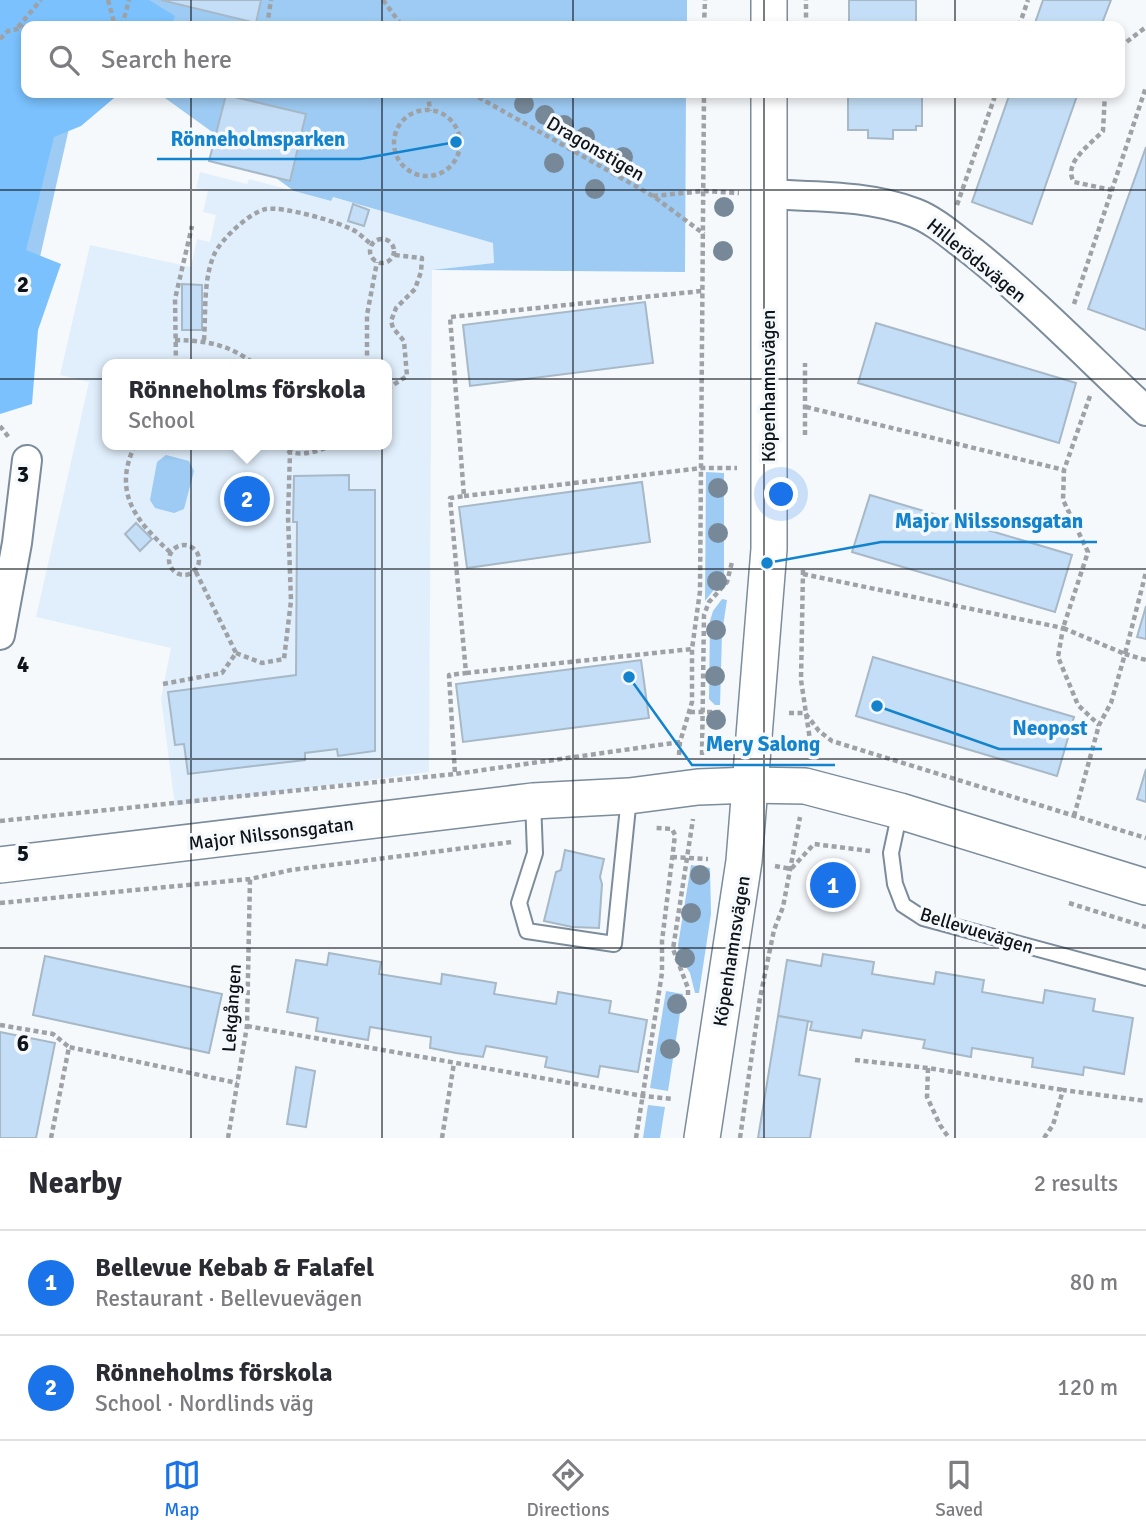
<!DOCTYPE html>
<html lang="en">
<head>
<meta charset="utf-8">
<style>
	body { margin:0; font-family:Signika,sans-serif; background:#f2f2f3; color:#2b2b33 }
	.you { position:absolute; left:782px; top:495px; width:24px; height:24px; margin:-18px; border:5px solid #fff; border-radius:50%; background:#1a73e8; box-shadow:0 0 0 10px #1a73e833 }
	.badge { display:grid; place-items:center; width:46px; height:46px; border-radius:50%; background:#1a73e8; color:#fff; font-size:23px; font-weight:700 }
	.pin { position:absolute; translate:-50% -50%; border:4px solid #fff; box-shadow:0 2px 7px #0006 }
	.popup { position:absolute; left:102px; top:359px; width:290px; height:91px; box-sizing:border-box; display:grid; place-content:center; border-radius:14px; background:#fff; filter:drop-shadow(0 2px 5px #0005); font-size:23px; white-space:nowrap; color:#7c7c81 }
	.popup b { font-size:26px; color:#2b2b33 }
	.popup::after { content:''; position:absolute; left:50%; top:100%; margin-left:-14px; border:14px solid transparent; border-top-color:#fff }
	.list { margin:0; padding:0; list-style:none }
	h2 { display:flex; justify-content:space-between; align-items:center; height:91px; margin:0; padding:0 28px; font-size:30px }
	h2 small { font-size:23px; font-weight:400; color:#7c7c81 }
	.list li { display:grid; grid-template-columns:46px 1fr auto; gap:21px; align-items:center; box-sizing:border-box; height:105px; padding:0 28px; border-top:2px solid #e1e1e2 }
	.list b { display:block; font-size:26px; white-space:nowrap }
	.list p { margin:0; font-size:23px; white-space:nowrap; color:#7c7c81 }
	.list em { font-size:23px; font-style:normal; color:#7c7c81 }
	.icon { flex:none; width:38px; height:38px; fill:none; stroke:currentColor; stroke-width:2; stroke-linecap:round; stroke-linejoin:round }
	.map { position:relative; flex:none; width:1146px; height:1138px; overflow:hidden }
	.search { position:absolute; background:#fff; box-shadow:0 4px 10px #0003; left:21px; right:21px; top:21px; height:77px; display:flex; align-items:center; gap:18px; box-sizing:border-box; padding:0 24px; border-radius:14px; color:#7c7c81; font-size:26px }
	.sheet { height:301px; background:#fff }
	nav { display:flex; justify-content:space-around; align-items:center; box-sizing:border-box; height:98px; border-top:2px solid #e1e1e2; background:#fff; font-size:19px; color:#7c7c81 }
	nav a { display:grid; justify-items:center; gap:4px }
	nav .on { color:#1a73e8 }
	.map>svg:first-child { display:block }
	.built { fill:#e1effc; fill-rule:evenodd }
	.green { fill:#9dcbf3 }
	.forest { fill:#7ac1fd }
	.building { fill:#c3def6; stroke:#a7b8c7; stroke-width:2 }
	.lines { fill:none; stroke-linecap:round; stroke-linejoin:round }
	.service-casing { stroke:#7c8c9b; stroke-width:18 }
	.minor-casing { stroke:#7c8c9b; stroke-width:32 }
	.tertiary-casing { stroke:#7c8c9b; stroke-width:38 }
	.path { stroke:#9ea2a6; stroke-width:4.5; stroke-dasharray:5 3.5; stroke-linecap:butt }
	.service { stroke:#fff; stroke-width:14 }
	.minor { stroke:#fff; stroke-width:28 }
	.tertiary { stroke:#fff; stroke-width:35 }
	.tree { fill:#778998 }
	.grid { fill:none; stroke:#0e1419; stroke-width:2; stroke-opacity:0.55 }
	.labels { text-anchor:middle; stroke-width:7; stroke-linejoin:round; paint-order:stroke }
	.street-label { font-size:19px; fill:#0e1419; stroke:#f6f9fc }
	.grid-label { font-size:23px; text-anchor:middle; font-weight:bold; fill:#0e1419; stroke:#f6f9fc; stroke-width:7; stroke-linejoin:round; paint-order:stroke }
	.leader { fill:none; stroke:#1283cc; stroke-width:2.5 }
	.callout-dot { fill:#1283cc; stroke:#f6f9fc; stroke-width:2.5 }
	.callout-label { font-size:21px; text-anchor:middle; font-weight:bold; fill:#1283cc; stroke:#f6f9fc; stroke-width:7; stroke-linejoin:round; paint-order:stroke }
</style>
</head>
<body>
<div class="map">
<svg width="1146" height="1138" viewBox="0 0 1146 1138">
	<rect width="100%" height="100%" fill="#f6f9fc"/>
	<path class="built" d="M200 172 247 184 249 179 330 201 332 197 493 243 495 263 432 270 429 772 175 806 161 698 171 648 36 617 89 382 60 375 90 245 191 267 197 239 210 242 216 215 203 212 208 191 196 188ZM107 364H387V445H107Z"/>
	<g class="green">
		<polygon points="0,0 687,0 687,26 26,26 26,93 77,93 12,381"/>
		<polygon points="158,93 686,93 685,272 432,270 494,263 493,243 333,197 331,201 294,191"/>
		<polygon points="166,455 189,461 194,471 184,509 174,513 155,508 150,500 157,462"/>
		<polygon points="706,472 724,473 724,575 721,581 705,601"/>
		<polygon points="722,599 727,600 722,633 720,705 715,705 709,699 710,621 713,611"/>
		<polygon points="691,865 710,868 711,914 699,993 695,993 690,973 679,956 678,945"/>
		<polygon points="666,991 683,994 668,1091 650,1088"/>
		<polygon points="648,1105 665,1107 660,1138 643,1138"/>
	</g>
	<polygon class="forest" points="0,0 149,0 175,16 171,26 26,26 26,93 120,93 81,126 54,137 26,250 61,264 38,330 32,404 0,414"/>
	<g class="building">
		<polygon points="161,0 261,0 256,23"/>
		<rect x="849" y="0" width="67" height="26"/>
		<polygon points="1043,0 1111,0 1101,26 1034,26"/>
		<polygon points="848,93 922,93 922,126 916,126 916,130 893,130 893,139 868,138 868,130 848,130"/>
		<polygon points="1010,93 1078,93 1032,224 972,202"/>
		<polygon points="226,95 306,114 290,181 209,161"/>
		<polygon points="1146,147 1146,330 1088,309"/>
		<polygon points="353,204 369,210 364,226 348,221"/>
		<polygon points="182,284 202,285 202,330 182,330"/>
		<polygon points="645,302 653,363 470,386 463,325"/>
		<polygon points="876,323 1076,383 1059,443 858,383"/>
		<polygon points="349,475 349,490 375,490 375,751 338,756 337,749 305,753 305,760 188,774 184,744 175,745 168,692 296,675 297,522 293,522 294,476"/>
		<polygon points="642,482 650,542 467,568 459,507"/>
		<polygon points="870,495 1072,555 1055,612 852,552"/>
		<polygon points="136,523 152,539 140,551 125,534"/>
		<polygon points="1146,606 1146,639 1137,637"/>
		<polygon points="873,657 1074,717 1057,776 856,716"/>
		<polygon points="641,660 649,718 463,742 456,684"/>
		<polygon points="1146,769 1146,802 1137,799"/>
		<polygon points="565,850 604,859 600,877 602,884 599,928 572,927 544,921 556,872 561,870"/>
		<polygon points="816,870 854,876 850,900 812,894"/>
		<polygon points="329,953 381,962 379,974 441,984 442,974 496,983 494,994 556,1004 558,992 611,1001 609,1013 647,1020 638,1072 600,1066 598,1077 571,1072 545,1067 547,1057 486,1046 483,1057 456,1053 430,1048 431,1037 370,1027 368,1040 316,1031 318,1018 287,1012 296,960 327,965"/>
		<polygon points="823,954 874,962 872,974 934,984 936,972 984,980 982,992 1043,1003 1045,990 1095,999 1093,1011 1133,1018 1124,1074 1084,1067 1083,1075 1032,1067 1033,1058 972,1048 971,1057 923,1048 925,1040 863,1030 861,1038 810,1030 812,1022 778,1016 787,960 821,966"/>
		<polygon points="45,956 222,994 209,1053 33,1015"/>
		<polygon points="778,1016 808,1021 799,1075 820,1079 810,1138 758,1138"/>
		<polygon points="0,1032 55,1043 36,1138 0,1138"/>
		<polygon points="296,1067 315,1071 306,1127 287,1124"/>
	</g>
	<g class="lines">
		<g class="service-casing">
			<g id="service">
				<polyline points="533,801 535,853 519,903 527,931 614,944 629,797"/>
				<polyline points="900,811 891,853 895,884 903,905 923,918 1146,978"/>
			</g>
		</g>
		<g class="minor-casing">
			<g id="minor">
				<path d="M767 194C817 197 869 195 915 213 936 221 955 239 973 252 1034 301 1089 358 1146 411"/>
				<polyline points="0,635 17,543 27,460"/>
			</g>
		</g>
		<g class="tertiary-casing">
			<g id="tertiary">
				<polyline points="769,26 769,0"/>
				<polyline points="0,865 533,801 629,796 698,787 751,785 805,786 900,811 1146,887"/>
				<polyline points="702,1138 744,861 769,549 769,93"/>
			</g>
		</g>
		<g class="path">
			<polyline points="108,0 115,26"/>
			<polyline points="383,0 402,26"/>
			<polyline points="122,26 129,0"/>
			<polyline points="267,26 271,0"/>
			<polyline points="704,26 705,0"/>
			<polyline points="806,26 806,0"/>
			<polyline points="1019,26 1028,0"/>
			<polyline points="18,27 41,0"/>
			<polyline points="0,39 8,31 26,27"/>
			<polyline points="1120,47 1146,27"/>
			<polyline points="428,93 430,111"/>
			<polyline points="471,93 653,196 704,234"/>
			<path d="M1105 93 1103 131C1091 144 1062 163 1074 182L1112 190"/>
			<circle cx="427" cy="143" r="33"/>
			<polyline points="653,196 704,191 739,193"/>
			<polyline points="957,205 996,93"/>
			<circle cx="382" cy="251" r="12"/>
			<polyline points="1074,304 1146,87"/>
			<path d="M175 340C209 341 227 344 255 364"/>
			<path d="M204 340C206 313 203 280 214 255 220 240 250 212 266 209 283 206 340 222 355 231 361 235 366 240 372 245"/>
			<polyline points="176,364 175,299 192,226"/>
			<polyline points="367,364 367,315 377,262"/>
			<polyline points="387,389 407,376 404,341 393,328 391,321 396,308 415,289 421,272 422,258 394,255"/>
			<polyline points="1090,396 1064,470 1063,500 1088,552 1063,628 1125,654 1146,572"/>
			<polyline points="806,407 1064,470"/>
			<polyline points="0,426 10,439"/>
			<polyline points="805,435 805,363"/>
			<path d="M135 445C112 493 136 521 171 553"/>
			<path d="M281 445C293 460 317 452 332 445"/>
			<polyline points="464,496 702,468 737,468"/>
			<circle cx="184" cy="560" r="15"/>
			<polyline points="803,570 801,680 810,740 808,756"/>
			<polyline points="803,574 1063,628 1058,657 1078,705 1099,725"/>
			<polyline points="236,653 262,663 284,659 291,601 288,516 290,453"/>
			<polyline points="466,673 692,649"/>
			<polyline points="163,684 222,673 236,653 195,570"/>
			<polyline points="690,712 724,712"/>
			<polyline points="789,713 805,713 819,731 832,741 1146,838"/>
			<polyline points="680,742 455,774 449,675 466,673 450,498 464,496 450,317 702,291"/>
			<polyline points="679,755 680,742 692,702 692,649 700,591 704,93"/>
			<polyline points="702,755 704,615 709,602 727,582 732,562"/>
			<polyline points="1074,816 1099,725 1111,703 1125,654 1146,660"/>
			<polyline points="0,821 455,774"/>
			<polyline points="672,857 708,859"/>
			<polyline points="775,866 791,869 814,844 870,851"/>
			<polyline points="0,903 250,879 291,870 512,842"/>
			<polyline points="1069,903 1146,927"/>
			<polyline points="688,995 688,988 673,949 693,819"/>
			<polyline points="0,1025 53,1034 69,1047"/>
			<polyline points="247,1026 643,1096 673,1099"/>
			<polyline points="855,1060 928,1068 1063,1090"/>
			<polyline points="928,1068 927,1097 940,1125 949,1138"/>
			<polyline points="51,1138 69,1047 237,1083"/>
			<polyline points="228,1138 247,1026 250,879"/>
			<polyline points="442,1138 454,1063"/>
			<polyline points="636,1138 662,973 662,941 675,835 672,829 656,828"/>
			<polyline points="740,1138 760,998 774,930 783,907 800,817"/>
			<polyline points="1044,1138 1053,1125 1063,1090 1146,1101"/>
		</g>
		<use href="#service" class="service"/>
		<use href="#minor" class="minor"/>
		<use href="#tertiary" class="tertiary"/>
	</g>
	<g class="tree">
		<circle cx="524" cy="104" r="10"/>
		<circle cx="545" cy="115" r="10"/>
		<circle cx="564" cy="125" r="10"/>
		<circle cx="585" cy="137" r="10"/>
		<circle cx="623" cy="157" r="10"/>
		<circle cx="554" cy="163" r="10"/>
		<circle cx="595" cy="189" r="10"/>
		<circle cx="724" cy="207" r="10"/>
		<circle cx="723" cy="251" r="10"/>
		<circle cx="718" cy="488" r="10"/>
		<circle cx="718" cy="533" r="10"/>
		<circle cx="717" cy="581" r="10"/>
		<circle cx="716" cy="630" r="10"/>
		<circle cx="715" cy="676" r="10"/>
		<circle cx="716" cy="720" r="10"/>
		<circle cx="700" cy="875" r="10"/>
		<circle cx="691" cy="913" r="10"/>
		<circle cx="685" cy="958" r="10"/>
		<circle cx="677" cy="1004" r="10"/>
		<circle cx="670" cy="1049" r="10"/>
	</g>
	<path class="grid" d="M191 0V26M382 0V26M573 0V26M764 0V26M955 0V26M191 93V1138M382 93V1138M573 93V1138M764 93V1138M955 93V1138M0 190H1146M0 379H1146M0 569H1146M0 759H1146M0 948H1146"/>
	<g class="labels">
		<g class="street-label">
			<text transform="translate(596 148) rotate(30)" y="7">Dragonstigen</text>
			<text transform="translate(977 260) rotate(39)" y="7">Hillerödsvägen</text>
			<text transform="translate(768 386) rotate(-90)" y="7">Köpenhamnsvägen</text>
			<text transform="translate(271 833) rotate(-7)" y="7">Major Nilssonsgatan</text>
			<text transform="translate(977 930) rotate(17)" y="7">Bellevuevägen</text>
			<text transform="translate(731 951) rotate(-81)" y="7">Köpenhamnsvägen</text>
			<text transform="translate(231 1008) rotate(-86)" y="7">Lekgången</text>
		</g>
	</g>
	<g class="grid-label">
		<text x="23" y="292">2</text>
		<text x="23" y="482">3</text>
		<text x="23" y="672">4</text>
		<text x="23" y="861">5</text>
		<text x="23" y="1051">6</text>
	</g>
	<path class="leader" d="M456 142L360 159H157M767 563L881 542H1097M877 706L999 749H1102M629 677L692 765H835"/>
	<g class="callout-dot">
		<circle cx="456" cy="142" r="7"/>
		<circle cx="767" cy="563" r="7"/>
		<circle cx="877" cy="706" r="7"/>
		<circle cx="629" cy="677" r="7"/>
	</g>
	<g class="callout-label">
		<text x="258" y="146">Rönneholmsparken</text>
		<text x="989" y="528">Major Nilssonsgatan</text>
		<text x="1050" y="735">Neopost</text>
		<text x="763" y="751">Mery Salong</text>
	</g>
</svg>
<div class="you"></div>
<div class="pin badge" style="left:833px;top:885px">1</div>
<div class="pin badge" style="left:247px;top:499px">2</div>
<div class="popup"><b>Rönneholms förskola</b>School</div>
<div class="search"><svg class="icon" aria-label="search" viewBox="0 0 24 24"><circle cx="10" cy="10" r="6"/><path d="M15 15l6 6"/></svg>Search here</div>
</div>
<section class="sheet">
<h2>Nearby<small>2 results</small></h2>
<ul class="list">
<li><span class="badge">1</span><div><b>Bellevue Kebab &amp; Falafel</b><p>Restaurant · Bellevuevägen</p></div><em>80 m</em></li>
<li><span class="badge">2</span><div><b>Rönneholms förskola</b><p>School · Nordlinds väg</p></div><em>120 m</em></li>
</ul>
</section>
<nav>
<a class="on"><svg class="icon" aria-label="map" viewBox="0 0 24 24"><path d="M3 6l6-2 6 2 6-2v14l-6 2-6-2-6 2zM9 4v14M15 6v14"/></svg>Map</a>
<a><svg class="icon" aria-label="directions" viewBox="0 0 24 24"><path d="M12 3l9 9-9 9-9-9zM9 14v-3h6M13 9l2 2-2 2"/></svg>Directions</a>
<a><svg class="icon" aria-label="saved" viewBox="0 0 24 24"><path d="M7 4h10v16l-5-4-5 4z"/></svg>Saved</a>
</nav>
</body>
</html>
